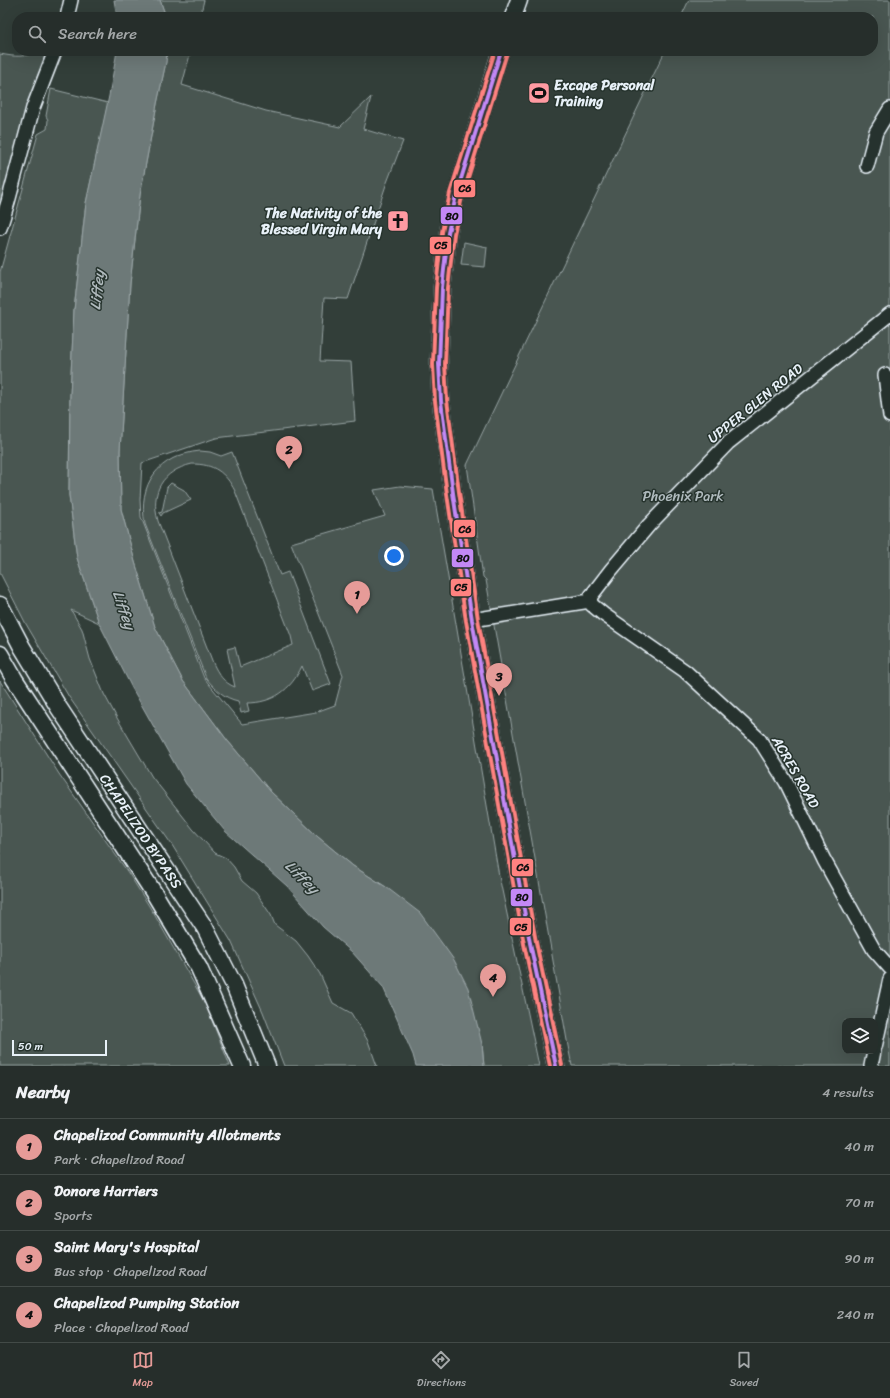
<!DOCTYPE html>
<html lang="en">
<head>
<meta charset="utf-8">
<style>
	body { margin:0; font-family:Sriracha,sans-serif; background:#2e3633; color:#f1f3f6 }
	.controls { position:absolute; right:12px; bottom:12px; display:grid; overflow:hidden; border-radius:8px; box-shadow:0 4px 16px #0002 }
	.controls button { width:36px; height:36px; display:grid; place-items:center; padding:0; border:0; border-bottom:1px solid #424a47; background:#262e2b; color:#f1f3f6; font:20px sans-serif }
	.scale { position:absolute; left:12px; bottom:10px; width:95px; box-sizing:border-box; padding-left:4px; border:2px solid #e8f1f8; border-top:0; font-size:11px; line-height:14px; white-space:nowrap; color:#e8f1f8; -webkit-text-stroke:3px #26332d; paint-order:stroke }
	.you { position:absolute; left:394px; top:556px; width:14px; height:14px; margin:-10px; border:3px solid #fff; border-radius:50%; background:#1a73e8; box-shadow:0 0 0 6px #1a73e833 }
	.badge { display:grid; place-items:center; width:26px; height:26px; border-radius:50%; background:#e69b98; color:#111; font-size:13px; font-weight:700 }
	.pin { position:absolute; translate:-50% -33px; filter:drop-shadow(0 1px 2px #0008) }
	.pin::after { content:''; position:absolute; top:21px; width:14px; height:12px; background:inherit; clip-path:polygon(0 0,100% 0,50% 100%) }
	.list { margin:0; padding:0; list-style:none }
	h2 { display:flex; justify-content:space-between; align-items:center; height:52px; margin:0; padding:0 16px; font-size:17px }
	h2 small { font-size:13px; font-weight:400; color:#a4a8a9 }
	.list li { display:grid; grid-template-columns:26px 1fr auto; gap:12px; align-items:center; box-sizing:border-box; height:56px; padding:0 16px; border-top:1px solid #424a47 }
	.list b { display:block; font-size:15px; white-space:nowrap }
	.list p { margin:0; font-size:13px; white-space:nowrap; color:#a4a8a9 }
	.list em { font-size:13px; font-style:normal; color:#a4a8a9 }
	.icon { flex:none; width:22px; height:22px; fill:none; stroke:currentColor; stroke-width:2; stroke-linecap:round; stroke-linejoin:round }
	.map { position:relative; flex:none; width:890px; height:1066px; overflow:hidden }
	.search { position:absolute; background:#262e2b; box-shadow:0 4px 16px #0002; left:12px; right:12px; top:12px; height:44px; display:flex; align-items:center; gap:10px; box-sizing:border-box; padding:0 14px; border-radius:16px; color:#a4a8a9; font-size:15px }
	.sheet { height:276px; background:#262e2b }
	nav { display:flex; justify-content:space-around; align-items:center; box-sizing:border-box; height:56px; border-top:1px solid #424a47; background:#262e2b; font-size:11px; color:#a4a8a9 }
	nav a { display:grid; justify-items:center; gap:2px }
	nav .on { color:#e69b98 }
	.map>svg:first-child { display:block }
	.green { fill:#495651; stroke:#98a4a4; fill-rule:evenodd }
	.water { fill:#6d7978; stroke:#9ea9ab }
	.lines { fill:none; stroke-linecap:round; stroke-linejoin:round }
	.minor-casing { stroke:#e8f1f8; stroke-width:16 }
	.major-casing { stroke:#e8f1f8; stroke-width:19 }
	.minor { stroke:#26332d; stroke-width:13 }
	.major { stroke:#26332d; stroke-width:16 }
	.bus-1-casing { stroke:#26332d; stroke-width:7 }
	.bus-2-casing { stroke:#26332d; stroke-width:7 }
	.bus-3-casing { stroke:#26332d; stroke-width:7 }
	.bus-1 { stroke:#c388f6; stroke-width:4 }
	.bus-2 { stroke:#ff8280; stroke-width:4 }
	.bus-3 { stroke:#ff8280; stroke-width:4 }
	.labels { text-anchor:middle; stroke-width:3; stroke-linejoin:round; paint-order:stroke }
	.poi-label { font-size:14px; font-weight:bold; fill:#e8f1f8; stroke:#26332d; text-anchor:start }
	.street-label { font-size:14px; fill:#e8f1f8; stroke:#26332d }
	.park-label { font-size:14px; fill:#b0bbbe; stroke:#26332d }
	.water-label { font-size:15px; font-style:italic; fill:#b1bbbe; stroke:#26332d }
	.line-badge { stroke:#26332d; stroke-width:1.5 }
	.pale-badge-label { font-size:11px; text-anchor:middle; font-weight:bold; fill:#111 }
</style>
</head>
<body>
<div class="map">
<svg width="890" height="1066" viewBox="0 0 890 1066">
	<rect width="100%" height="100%" fill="#323e39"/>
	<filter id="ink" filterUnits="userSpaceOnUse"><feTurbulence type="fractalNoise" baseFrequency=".025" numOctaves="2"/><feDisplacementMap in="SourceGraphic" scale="8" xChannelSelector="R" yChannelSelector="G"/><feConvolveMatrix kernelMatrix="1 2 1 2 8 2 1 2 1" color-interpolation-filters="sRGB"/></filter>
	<g filter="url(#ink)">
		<g class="green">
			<polygon points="160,0 204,0 200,17 166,17"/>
			<path d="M689 0H890V1066H572L568 1046 486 580 483 577 467 465 665 51H873V17H681ZM845 1021H875V1051H845Z"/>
			<path d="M39 51 46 52 25 118 0 210V54C17 57 23 58 39 51Z"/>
			<polygon points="167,51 191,51 182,85 266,111 340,127 371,97 363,129 403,141 386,185 348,299 324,298 320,361 351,362 355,421 216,438 142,463 140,500 141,517 204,678 242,724 316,712 335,705 343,675 291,543 385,516 374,490 400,486 433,489 499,876 539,1066 484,1066 482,1044 386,887 353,866 318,837 271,792 227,740 183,681 155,627 135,562 121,509 120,451 130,284 140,195 157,104 166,62"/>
			<polygon points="51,89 108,103 86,203 74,310 70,396 69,495 77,558 99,623 71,610 82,629 90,659 104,694 117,718 152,777 193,829 215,853 226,858 234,867 242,881 256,893 271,915 275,925 296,941 308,956 320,974 333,1003 351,1013 368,1041 377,1066 284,1066 263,1012 231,941 172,845 69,697 26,624 0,573 0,272 38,134 47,129 48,120 46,116"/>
			<polygon points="464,242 487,247 485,267 461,265"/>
			<path d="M200 451 210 452 221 456 232 452 280 575 288 572 331 684 312 691 302 666C291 690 273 703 247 703L249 711 241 713 238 701C224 698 215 689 206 678L145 524C137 484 159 455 200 451ZM192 464C214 464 225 472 235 491L291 636 293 645 240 667 235 647 227 649 235 687C224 683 218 674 213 663L158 521C150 492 162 471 192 464Z"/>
			<polygon points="171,483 184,490 191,500 163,513 161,516 159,513 162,512 167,487"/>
			<polygon points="0,681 59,774 129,874 154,914 205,1003 230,1066 0,1066"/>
		</g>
		<g class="water">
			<polygon points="114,0 160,0 166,17 117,17"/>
			<polygon points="117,51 167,51 166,62 157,104 140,195 130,284 120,451 121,509 135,562 155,627 183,681 227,740 271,792 318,837 353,866 386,887 420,913 454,960 468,988 482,1044 484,1066 416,1066 413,1055 383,987 352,952 323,927 287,886 225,831 186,784 132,688 99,623 77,558 69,495 70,396 74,310 86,203 109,96"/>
		</g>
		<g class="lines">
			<g class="minor-casing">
				<g id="minor">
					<polyline points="67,17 71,0"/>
					<polyline points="867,166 876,132 890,109"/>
					<polyline points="0,228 8,202 33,108 55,51"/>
					<polyline points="885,375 890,416"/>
					<polyline points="590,601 592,605 603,614 685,671 759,739 786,782 824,860 874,950 890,968"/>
					<polyline points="590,601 591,596 611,570 649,525 728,443 890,314"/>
					<polyline points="472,620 590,601"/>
					<polyline points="875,1047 890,979"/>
					<polyline points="871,1066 874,1051"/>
				</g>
			</g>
			<g class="major-casing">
				<g id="major">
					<polyline points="513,17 519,0"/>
					<polyline points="501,51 456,195 448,233 442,288 439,364 441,401 453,493 472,620 530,943 556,1066"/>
					<polyline points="0,605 22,647 59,708 205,928 234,985 267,1066"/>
					<polyline points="0,654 15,680 154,893 199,968 242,1066"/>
				</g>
			</g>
			<use href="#minor" class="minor"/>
			<use href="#major" class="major"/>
			<g class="bus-1-casing">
				<polyline id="bus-1" points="501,51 456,195 448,233 442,288 439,364 441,401 453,493 472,620 530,943 556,1066"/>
			</g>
			<g class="bus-2-casing">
				<polyline id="bus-2" points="495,51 450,193 442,232 436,288 433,364 435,401 447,494 466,621 524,944 550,1066"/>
			</g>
			<g class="bus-3-casing">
				<polyline id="bus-3" points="507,53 462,197 454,234 448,288 445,364 447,400 459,492 478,619 536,942 562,1065"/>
			</g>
			<use href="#bus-1" class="bus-1"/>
			<use href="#bus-2" class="bus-2"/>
			<use href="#bus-3" class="bus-3"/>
		</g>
	</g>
	<defs>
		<g id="stadium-square" transform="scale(1.15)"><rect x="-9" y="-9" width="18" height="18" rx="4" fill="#ff9aa2" stroke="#26332d"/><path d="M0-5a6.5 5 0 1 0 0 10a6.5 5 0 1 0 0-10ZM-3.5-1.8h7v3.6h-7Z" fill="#111"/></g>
		<g id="church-square" transform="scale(1.15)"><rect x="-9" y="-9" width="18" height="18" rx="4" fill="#ff9aa2" stroke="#26332d"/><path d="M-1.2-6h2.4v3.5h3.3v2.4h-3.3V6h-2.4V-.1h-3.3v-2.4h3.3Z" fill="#111"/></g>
	</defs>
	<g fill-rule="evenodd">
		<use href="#stadium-square" x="539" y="93"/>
		<use href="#church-square" x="398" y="221"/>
	</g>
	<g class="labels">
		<g class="poi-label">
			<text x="554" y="90">Excape Personal<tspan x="554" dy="16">Training</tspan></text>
			<text x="382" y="218" text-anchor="end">The Nativity of the<tspan x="382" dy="16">Blessed Virgin Mary</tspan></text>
		</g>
		<g class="street-label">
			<text transform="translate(755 403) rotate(-39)" y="5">UPPER GLEN ROAD</text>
			<text transform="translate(796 772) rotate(60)" y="5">ACRES ROAD</text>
			<text transform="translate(141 831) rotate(56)" y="5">CHAPELIZOD BYPASS</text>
		</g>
		<g class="park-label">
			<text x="683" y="501">Phoenix Park</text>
		</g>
		<g class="water-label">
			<text transform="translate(97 290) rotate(-84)" y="5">Liffey</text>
			<text transform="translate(124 610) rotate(71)" y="5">Liffey</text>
			<text transform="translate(302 877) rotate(44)" y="5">Liffey</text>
		</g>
	</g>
	<g class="line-badge">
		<rect x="453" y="179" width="23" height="19" rx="4" fill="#ff8280"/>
		<rect x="440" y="206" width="23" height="19" rx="4" fill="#c388f6"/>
		<rect x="429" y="236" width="23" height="19" rx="4" fill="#ff8280"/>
		<rect x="453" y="519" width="23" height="19" rx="4" fill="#ff8280"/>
		<rect x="451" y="548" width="23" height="20" rx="4" fill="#c388f6"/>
		<rect x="450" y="578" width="22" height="19" rx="4" fill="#ff8280"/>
		<rect x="511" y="858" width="23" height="19" rx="4" fill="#ff8280"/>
		<rect x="510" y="888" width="23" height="19" rx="4" fill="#c388f6"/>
		<rect x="509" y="917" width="23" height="19" rx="4" fill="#ff8280"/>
	</g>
	<g class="pale-badge-label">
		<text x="465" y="192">C6</text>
		<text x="452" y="220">80</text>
		<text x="441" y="249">C5</text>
		<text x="465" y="533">C6</text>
		<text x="463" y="562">80</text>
		<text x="461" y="591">C5</text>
		<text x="523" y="871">C6</text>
		<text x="522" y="901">80</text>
		<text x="521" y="931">C5</text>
	</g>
</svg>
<div class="controls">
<button><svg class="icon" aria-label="layers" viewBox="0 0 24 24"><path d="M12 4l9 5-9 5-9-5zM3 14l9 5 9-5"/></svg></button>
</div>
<div class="scale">50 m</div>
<div class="you"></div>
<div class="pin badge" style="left:357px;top:614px">1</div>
<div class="pin badge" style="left:289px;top:469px">2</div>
<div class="pin badge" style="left:499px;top:696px">3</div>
<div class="pin badge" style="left:493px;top:997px">4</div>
<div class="search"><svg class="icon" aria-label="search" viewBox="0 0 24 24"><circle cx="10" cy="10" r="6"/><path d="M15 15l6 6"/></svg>Search here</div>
</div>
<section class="sheet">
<h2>Nearby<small>4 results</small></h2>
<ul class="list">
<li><span class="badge">1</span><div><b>Chapelizod Community Allotments</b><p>Park · Chapelizod Road</p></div><em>40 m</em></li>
<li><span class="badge">2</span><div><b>Donore Harriers</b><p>Sports</p></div><em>70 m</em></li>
<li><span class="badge">3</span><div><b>Saint Mary's Hospital</b><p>Bus stop · Chapelizod Road</p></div><em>90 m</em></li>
<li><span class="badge">4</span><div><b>Chapelizod Pumping Station</b><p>Place · Chapelizod Road</p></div><em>240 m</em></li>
</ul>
</section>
<nav>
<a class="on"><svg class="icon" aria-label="map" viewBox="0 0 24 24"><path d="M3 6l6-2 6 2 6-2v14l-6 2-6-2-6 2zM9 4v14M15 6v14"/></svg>Map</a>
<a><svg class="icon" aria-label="directions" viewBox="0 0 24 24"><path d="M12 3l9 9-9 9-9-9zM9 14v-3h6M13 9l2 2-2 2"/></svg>Directions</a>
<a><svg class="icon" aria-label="saved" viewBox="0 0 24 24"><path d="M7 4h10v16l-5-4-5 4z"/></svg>Saved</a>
</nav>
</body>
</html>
